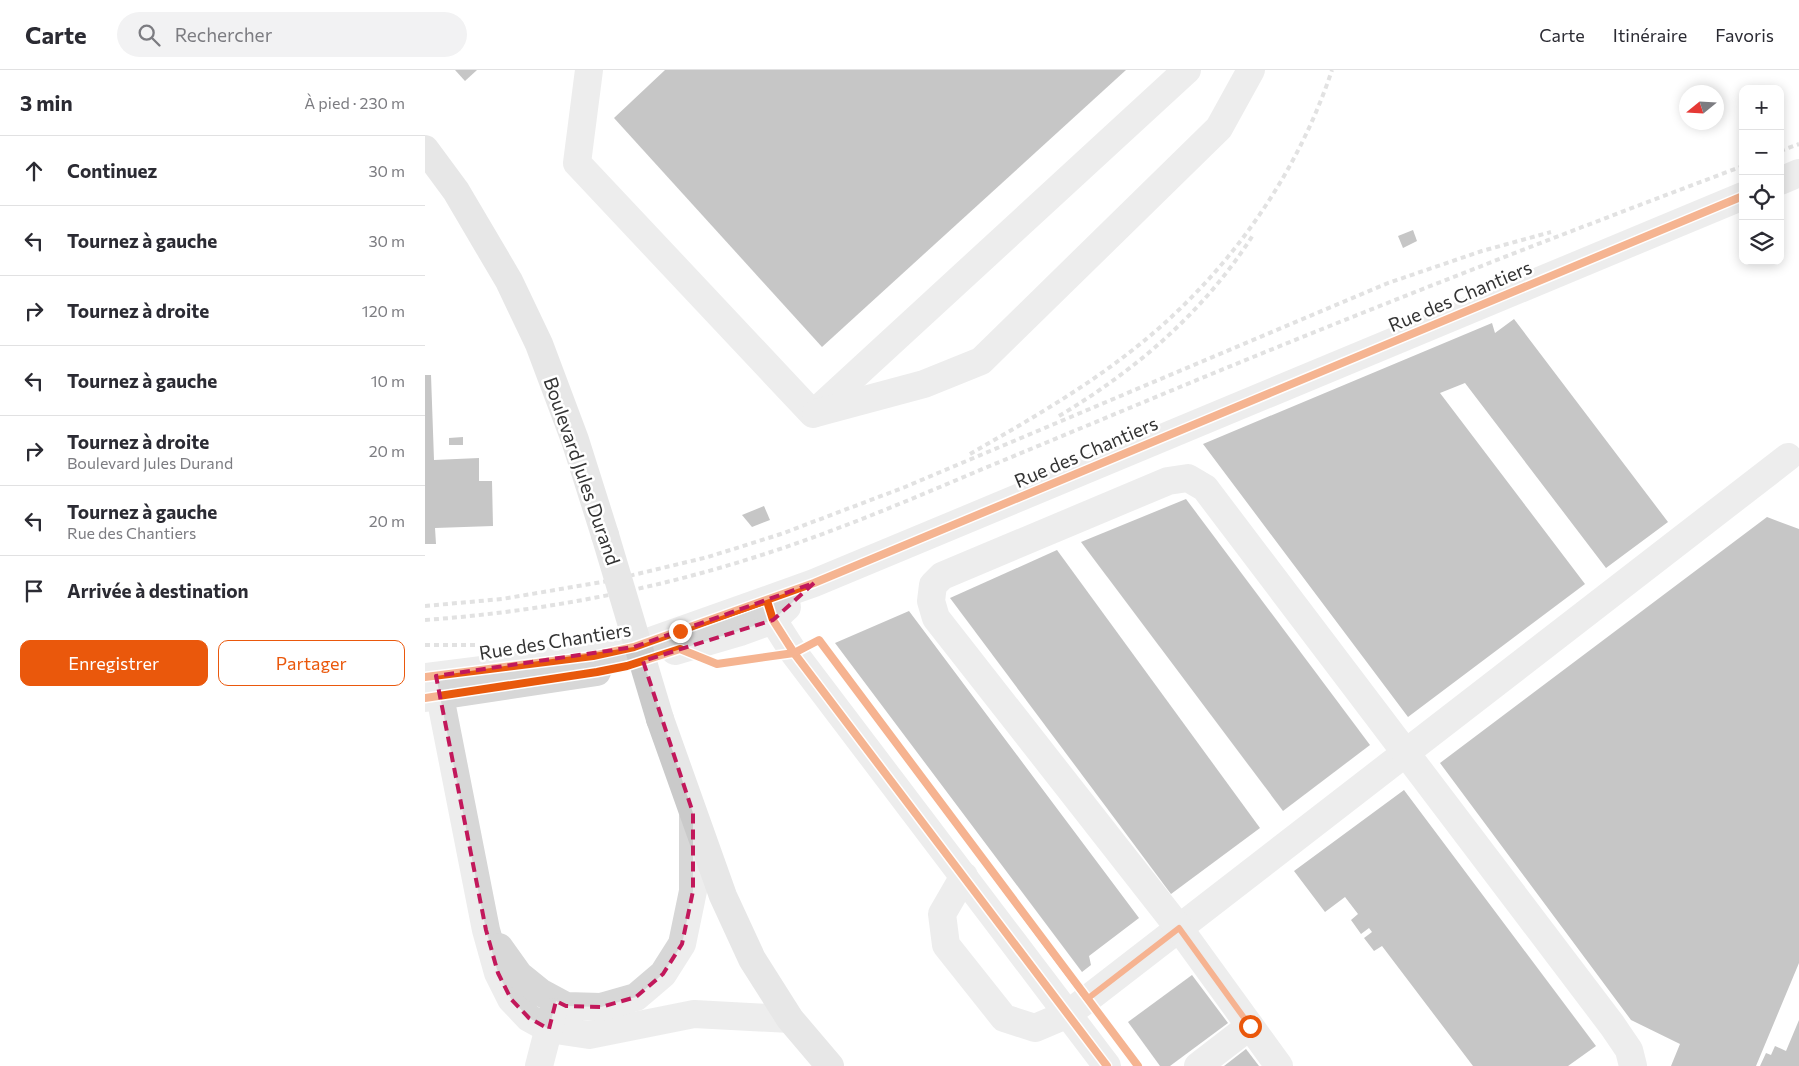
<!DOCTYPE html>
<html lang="fr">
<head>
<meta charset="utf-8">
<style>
	body { margin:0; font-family:Commissioner,sans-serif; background:#f2f2f3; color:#2b2b33 }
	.controls { position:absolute; right:15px; top:15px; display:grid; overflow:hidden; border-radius:10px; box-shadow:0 2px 12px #0003 }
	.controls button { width:45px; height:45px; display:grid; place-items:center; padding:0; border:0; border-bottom:1px solid #e1e1e2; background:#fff; color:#2b2b33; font:25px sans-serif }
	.compass { position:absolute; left:1254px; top:15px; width:45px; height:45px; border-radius:50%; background:#fff; box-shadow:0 2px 12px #0003; rotate:252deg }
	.stop { position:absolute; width:15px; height:15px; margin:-11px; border:4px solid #ea580c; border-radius:50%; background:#fff }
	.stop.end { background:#ea580c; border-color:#fff; box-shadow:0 1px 5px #0008 }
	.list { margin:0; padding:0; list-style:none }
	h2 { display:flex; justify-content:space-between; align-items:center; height:65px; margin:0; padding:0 20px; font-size:21px }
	h2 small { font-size:16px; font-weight:400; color:#7c7c81 }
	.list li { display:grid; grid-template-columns:32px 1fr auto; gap:15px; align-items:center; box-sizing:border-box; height:70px; padding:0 20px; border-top:1px solid #e1e1e2 }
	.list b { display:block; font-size:19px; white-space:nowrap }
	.list p { margin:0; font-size:16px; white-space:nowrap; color:#7c7c81 }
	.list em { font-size:16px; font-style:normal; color:#7c7c81 }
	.actions { display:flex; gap:10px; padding:15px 20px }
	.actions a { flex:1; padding:11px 0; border:1px solid #ea580c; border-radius:10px; text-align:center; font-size:18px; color:#ea580c }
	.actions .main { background:#ea580c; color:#fff }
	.icon { flex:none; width:28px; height:28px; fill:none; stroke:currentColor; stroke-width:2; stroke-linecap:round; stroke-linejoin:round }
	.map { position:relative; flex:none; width:1374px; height:996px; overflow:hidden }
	header { display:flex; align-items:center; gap:30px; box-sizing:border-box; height:70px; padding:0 25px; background:#fff; border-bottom:1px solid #e1e1e2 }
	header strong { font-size:24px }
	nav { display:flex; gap:28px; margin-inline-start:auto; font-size:18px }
	.search { width:350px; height:45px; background:#f2f2f3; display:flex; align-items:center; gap:12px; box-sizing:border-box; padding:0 18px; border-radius:28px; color:#7c7c81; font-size:19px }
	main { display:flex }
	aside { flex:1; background:#fff }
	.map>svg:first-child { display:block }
	.building { fill:#818181 }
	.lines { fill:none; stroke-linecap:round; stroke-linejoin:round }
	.minor { stroke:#d7d7d7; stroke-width:28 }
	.major { stroke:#cacaca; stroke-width:28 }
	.rail { stroke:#bebebe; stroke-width:4; stroke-dasharray:5 4; stroke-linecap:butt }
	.major-bridge { stroke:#cacaca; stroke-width:28 }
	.cycleway-casing { stroke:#fff; stroke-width:11 }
	.cycleway { stroke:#e8590c; stroke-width:8 }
	.route { stroke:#ea580c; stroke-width:6 }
	.marked { fill:none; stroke:#c2185b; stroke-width:4; stroke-dasharray:10 6; stroke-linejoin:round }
	.labels { text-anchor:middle; stroke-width:5; stroke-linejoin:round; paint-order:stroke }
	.street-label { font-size:19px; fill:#333; stroke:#fff }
</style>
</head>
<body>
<header>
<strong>Carte</strong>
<div class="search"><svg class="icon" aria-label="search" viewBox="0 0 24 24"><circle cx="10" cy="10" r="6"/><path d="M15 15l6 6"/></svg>Rechercher</div>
<nav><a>Carte</a><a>Itinéraire</a><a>Favoris</a></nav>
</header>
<main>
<aside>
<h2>3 min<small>À pied · 230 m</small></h2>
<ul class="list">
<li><svg class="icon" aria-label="ahead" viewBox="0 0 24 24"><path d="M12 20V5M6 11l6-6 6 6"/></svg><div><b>Continuez</b></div><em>30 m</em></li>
<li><svg class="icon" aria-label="left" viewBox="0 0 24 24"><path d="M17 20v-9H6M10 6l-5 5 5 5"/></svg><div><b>Tournez à gauche</b></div><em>30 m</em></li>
<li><svg class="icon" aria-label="right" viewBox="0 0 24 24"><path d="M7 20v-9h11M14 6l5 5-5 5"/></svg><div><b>Tournez à droite</b></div><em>120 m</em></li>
<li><svg class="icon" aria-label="left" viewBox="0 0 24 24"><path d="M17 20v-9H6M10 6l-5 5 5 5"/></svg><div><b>Tournez à gauche</b></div><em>10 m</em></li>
<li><svg class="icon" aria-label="right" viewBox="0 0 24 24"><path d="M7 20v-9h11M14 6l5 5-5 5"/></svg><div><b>Tournez à droite</b><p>Boulevard Jules Durand</p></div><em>20 m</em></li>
<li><svg class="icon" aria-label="left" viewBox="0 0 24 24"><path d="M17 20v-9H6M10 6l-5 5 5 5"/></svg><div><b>Tournez à gauche</b><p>Rue des Chantiers</p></div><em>20 m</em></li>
<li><svg class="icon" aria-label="arrive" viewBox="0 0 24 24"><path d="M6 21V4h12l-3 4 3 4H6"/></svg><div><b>Arrivée à destination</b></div></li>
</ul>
<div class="actions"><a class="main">Enregistrer</a><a>Partager</a></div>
</aside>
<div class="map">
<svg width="1374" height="996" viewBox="0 0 1374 996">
	<rect width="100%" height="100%" fill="#fff"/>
	<g class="building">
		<polygon points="30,0 52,0 40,11"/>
		<polygon points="240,0 701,0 397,277 189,48"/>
		<polygon points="988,160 992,171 978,178 973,166"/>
		<polygon points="1089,249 1243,452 1181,498 1040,313 1015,323 1160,514 983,647 778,374 1067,253 1070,263"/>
		<polygon points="0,305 6,305 9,390 54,388 54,411 67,411 68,456 10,458 11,474 0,474"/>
		<polygon points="38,367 38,375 24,375 24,368"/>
		<polygon points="761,429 945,675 858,741 656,472"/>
		<polygon points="339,436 345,450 327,457 317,445"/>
		<polygon points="1342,447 1374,459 1374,893 1331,996 1246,996 1255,974 1206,950 1015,693"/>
		<polygon points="632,480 835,758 746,824 525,528"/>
		<polygon points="484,541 714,848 664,886 666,895 657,902 410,573"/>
		<polygon points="979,720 1171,976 1143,996 1048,996 957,876 949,881 939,868 947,862 944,858 936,864 926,850 933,844 920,827 900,842 869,801"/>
		<polygon points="767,905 803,953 745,996 735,996 703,952"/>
		<polygon points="1374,950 1374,996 1335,996 1341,983 1346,985 1350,976 1361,981"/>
		<polygon points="821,979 834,996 799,996"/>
	</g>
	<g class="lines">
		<g class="minor">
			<polyline points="164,0 152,93 388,344 762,0"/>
			<polyline points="1355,111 1374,103"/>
			<polyline points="391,343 499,314 556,291 794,58 826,0"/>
			<polyline points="342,531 348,550 369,583 682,996"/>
			<polyline points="250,581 315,562 348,550 362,537"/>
			<polyline points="11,606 61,860 73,903 86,929 104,948 124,959 164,965 269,944 365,949"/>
			<polyline points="0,607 168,586 209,577 389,513 1318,126"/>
			<polyline points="0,628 172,602"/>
			<polyline points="539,806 517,844 521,875 579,948 610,958 643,944 1363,387"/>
			<polyline points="74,877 94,905 115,922 141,936 176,937 211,927 238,904 257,874 268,821 268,747"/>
			<polyline points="114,996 128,942"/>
			<polyline points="773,996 825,956"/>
			<polyline points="854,996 754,858 511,548 506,531 508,515 517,506 743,411 763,408 780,418 1187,955 1204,980 1208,996"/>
		</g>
		<g class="major">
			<polyline points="0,79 31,121 84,211 114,274 150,370 180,465"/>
			<polyline points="235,649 298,826 327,889 365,949 405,996"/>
		</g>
		<g class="rail">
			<polyline points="1355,81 1374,74"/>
			<path d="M634 346C711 300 779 242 828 165"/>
			<path d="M545 384C599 353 655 321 705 282 797 211 870 111 907 0"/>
			<polyline points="0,536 77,529 183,511 283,487 356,464 480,417 963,213 1057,181 1126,162"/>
			<path d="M0 550C110 542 219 522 324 489 405 464 482 431 560 398 625 371 690 344 755 317 941 240 1129 167 1318 96"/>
			<polyline points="0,575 52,575"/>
		</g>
		<polyline class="major-bridge" points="180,465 235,649"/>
		<g class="cycleway-casing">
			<g id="cycleway">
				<polyline points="342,531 348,550 369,583 682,996"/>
				<polyline points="0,607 168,586 209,577 389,513 1318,126"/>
				<polyline points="0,628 172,602 202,596 255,579 292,594 369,583 394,570 713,996"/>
			</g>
		</g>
		<use href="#cycleway" class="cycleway"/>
	</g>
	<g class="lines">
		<polyline class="route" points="255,561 342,531 348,550 370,583 394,570 662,929 754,858 825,956"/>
	</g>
	<path d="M0 0H1374V996H0ZM389 513 348 550 218 591 268 743V821L257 874 238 904 211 927 176 937 141 936 131 931 124 959 104 948 86 929 73 903 61 860 11 606 209 577Z" fill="#fff" fill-opacity=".55" fill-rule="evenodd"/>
	<path class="marked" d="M389 513 348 550 218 591 268 743V821L257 874 238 904 211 927 176 937 141 936 131 931 124 959 104 948 86 929 73 903 61 860 11 606 209 577Z"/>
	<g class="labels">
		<g class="street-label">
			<text transform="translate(1035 226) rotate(-23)" y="7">Rue des Chantiers</text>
			<text transform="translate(661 382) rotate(-23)" y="7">Rue des Chantiers</text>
			<text transform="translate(157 401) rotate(71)" y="7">Boulevard Jules Durand</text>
			<text transform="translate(130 571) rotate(-9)" y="7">Rue des Chantiers</text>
		</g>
	</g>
</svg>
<div class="controls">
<button>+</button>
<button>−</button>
<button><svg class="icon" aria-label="locate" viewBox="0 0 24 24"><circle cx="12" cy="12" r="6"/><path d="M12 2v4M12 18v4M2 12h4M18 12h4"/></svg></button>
<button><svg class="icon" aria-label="layers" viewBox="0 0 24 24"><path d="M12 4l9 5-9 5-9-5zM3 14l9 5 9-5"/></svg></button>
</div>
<svg class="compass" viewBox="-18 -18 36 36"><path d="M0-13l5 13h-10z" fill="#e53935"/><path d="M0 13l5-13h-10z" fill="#7c7c81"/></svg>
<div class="stop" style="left:825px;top:956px"></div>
<div class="stop end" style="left:255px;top:561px"></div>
</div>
</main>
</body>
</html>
